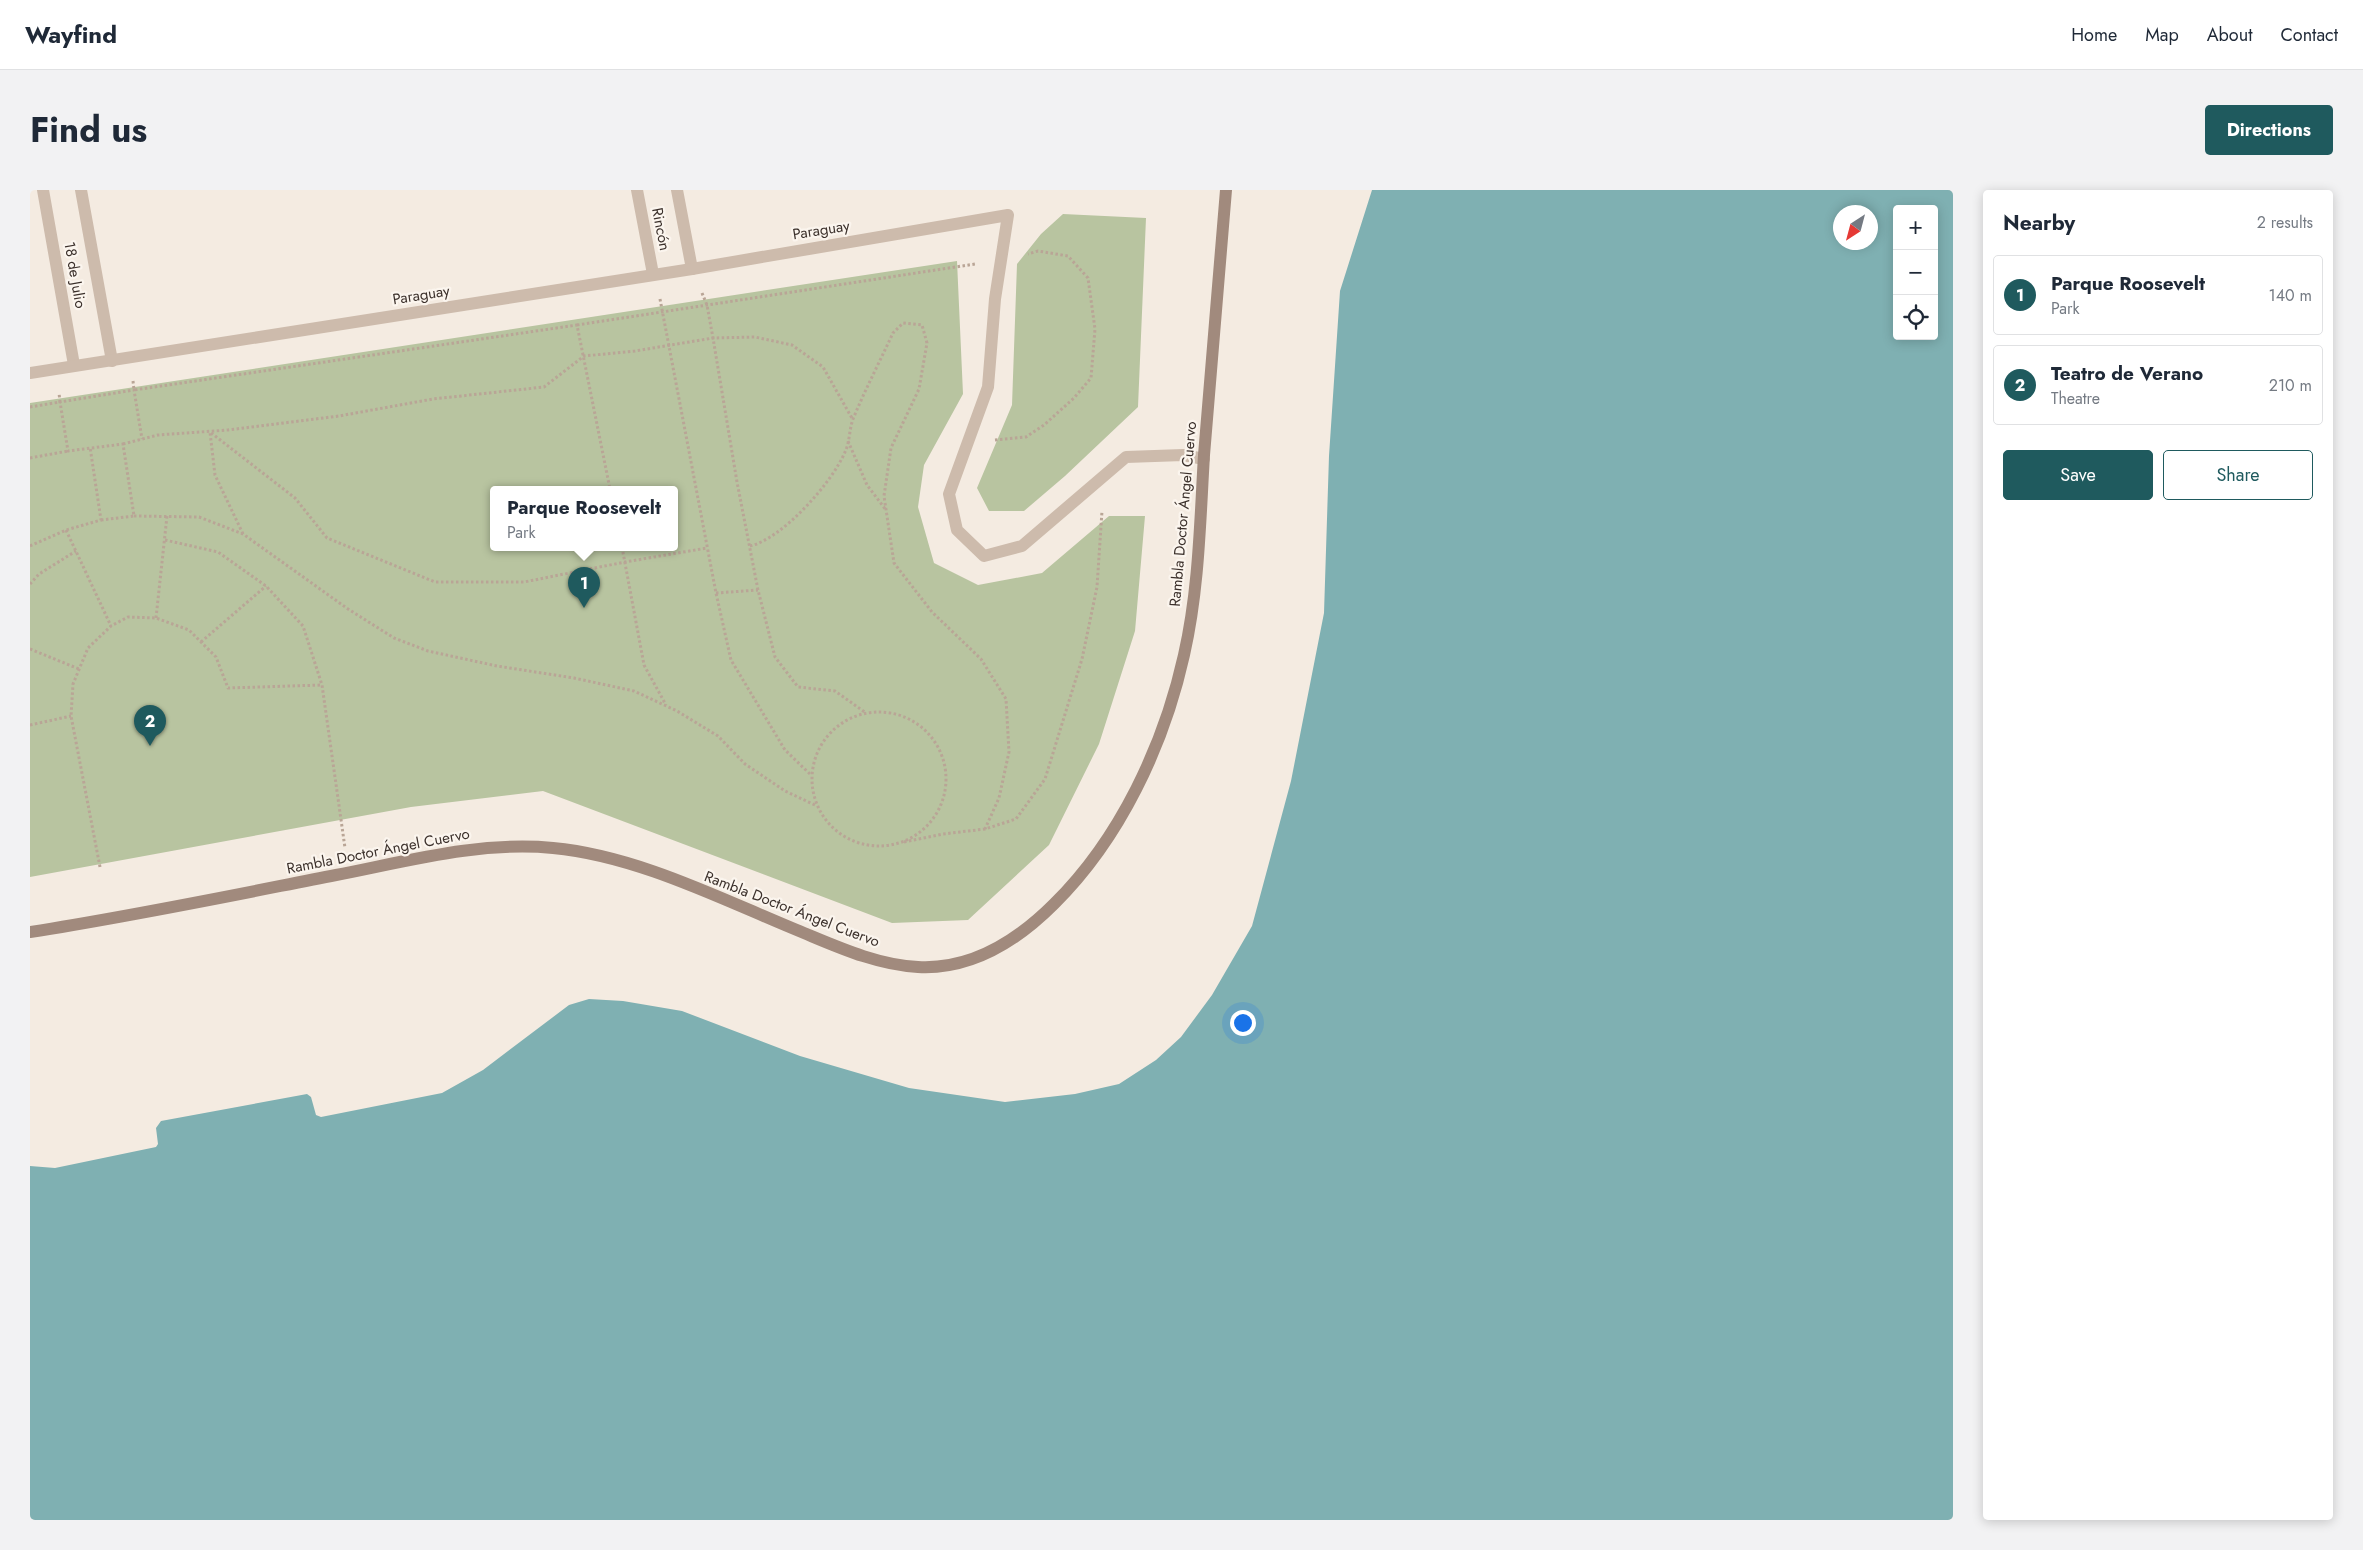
<!DOCTYPE html>
<html lang="en">
<head>
<meta charset="utf-8">
<style>
	body { margin:0; font-family:Jost,sans-serif; background:#f2f2f3; color:#1f2937 }
	.controls { position:absolute; right:15px; top:15px; display:grid; overflow:hidden; border-radius:5px; box-shadow:0 2px 12px #0003 }
	.controls button { width:45px; height:45px; display:grid; place-items:center; padding:0; border:0; border-bottom:1px solid #e0e1e3; background:#fff; color:#1f2937; font:25px sans-serif }
	.compass { position:absolute; left:1803px; top:15px; width:45px; height:45px; border-radius:50%; background:#fff; box-shadow:0 2px 12px #0003; rotate:216deg }
	.you { position:absolute; left:1212px; top:832px; width:18px; height:18px; margin:-12px; border:4px solid #fff; border-radius:50%; background:#1a73e8; box-shadow:0 0 0 8px #1a73e833 }
	.badge { display:grid; place-items:center; width:32px; height:32px; border-radius:50%; background:#1f5a5e; color:#fff; font-size:16px; font-weight:700 }
	.pin { position:absolute; translate:-50% -41px; filter:drop-shadow(0 1px 2px #0008) }
	.pin::after { content:''; position:absolute; top:26px; width:18px; height:15px; background:inherit; clip-path:polygon(0 0,100% 0,50% 100%) }
	.popup { position:absolute; left:460px; top:296px; width:188px; height:65px; box-sizing:border-box; display:grid; place-content:center; border-radius:5px; background:#fff; filter:drop-shadow(0 1px 4px #0005); font-size:16px; white-space:nowrap; color:#747a83 }
	.popup b { font-size:19px; color:#1f2937 }
	.popup::after { content:''; position:absolute; left:50%; top:100%; margin-left:-10px; border:10px solid transparent; border-top-color:#fff }
	.list { margin:0; padding:0; list-style:none }
	h2 { display:flex; justify-content:space-between; align-items:center; height:65px; margin:0; padding:0 20px; font-size:21px }
	h2 small { font-size:16px; font-weight:400; color:#747a83 }
	.list li { display:grid; grid-template-columns:32px 1fr auto; gap:15px; align-items:center; box-sizing:border-box; height:80px; margin:0 10px 10px; padding:0 10px; border:1px solid #e0e1e3; border-radius:5px }
	.list b { display:block; font-size:19px; white-space:nowrap }
	.list p { margin:0; font-size:16px; white-space:nowrap; color:#747a83 }
	.list em { font-size:16px; font-style:normal; color:#747a83 }
	.actions { display:flex; gap:10px; padding:15px 20px }
	.actions a { flex:1; padding:11px 0; border:1px solid #1f5a5e; border-radius:5px; text-align:center; font-size:18px; color:#1f5a5e }
	.actions .main { background:#1f5a5e; color:#fff }
	.icon { flex:none; width:28px; height:28px; fill:none; stroke:currentColor; stroke-width:2; stroke-linecap:round; stroke-linejoin:round }
	.map { position:relative; flex:none; width:1923px; height:1330px; overflow:hidden; border-radius:5px }
	header { display:flex; align-items:center; gap:30px; box-sizing:border-box; height:70px; padding:0 25px; background:#fff; border-bottom:1px solid #e0e1e3 }
	header strong { font-size:24px }
	nav { display:flex; gap:28px; margin-inline-start:auto; font-size:18px }
	.intro { display:flex; align-items:center; justify-content:space-between; box-sizing:border-box; height:120px; padding:0 30px }
	h1 { margin:0; font-size:35px }
	.button { padding:12px 22px; border-radius:5px; background:#1f5a5e; color:#fff; font-size:18px; font-weight:700 }
	main { display:flex; gap:30px; padding:0 30px }
	aside { flex:1; background:#fff; border-radius:5px; box-shadow:0 2px 12px #0003 }
	.map>svg:first-child { display:block }
	.green { fill:#b8c4a0; fill-rule:evenodd }
	.water { fill:#7fb0b2; fill-rule:evenodd }
	.lines { fill:none; stroke-linecap:round; stroke-linejoin:round }
	.path { stroke:#b9a596; stroke-width:3; stroke-dasharray:2.5 2.5; stroke-linecap:butt }
	.street { stroke:#cdbbac; stroke-width:12 }
	.secondary { stroke:#a18a7d; stroke-width:12 }
	.labels { text-anchor:middle; stroke-width:4.5; stroke-linejoin:round; paint-order:stroke }
	.street-label { font-size:15px; fill:#3b302b; stroke:#fbf5ee }
</style>
</head>
<body>
<header>
<strong>Wayfind</strong>
<nav><a>Home</a><a>Map</a><a>About</a><a>Contact</a></nav>
</header>
<div class="intro"><h1>Find us</h1><a class="button">Directions</a></div>
<main>
<div class="map">
<svg width="1923" height="1330" viewBox="0 0 1923 1330">
	<rect width="100%" height="100%" fill="#f4ebe1"/>
	<g class="green">
		<polygon points="1033,24 1116,28 1108,217 1035,286 994,321 959,321 947,298 982,215 987,74 1011,44"/>
		<path d="M927 71 933 204 894 275 888 317 904 373 948 395 1012 383 1079 326H1115L1105 441 1069 554 1019 655 938 730 862 733 513 601 381 617 0 687V213ZM464 299H644V357H464Z"/>
	</g>
	<path class="water" d="M1342 0H1923V1330H0V976L25 978 126 957 128 954 126 938 131 931 277 904 281 907 286 925 291 927 412 903 453 880 539 815 559 809 593 811 652 821 770 866 879 898 975 912 1045 904 1089 894 1126 870 1151 847 1182 805 1222 736 1261 591 1294 423 1299 266 1310 101ZM1867 19H1904V146H1867ZM1810 22H1840V52H1810Z"/>
	<g class="lines">
		<g class="path">
			<polyline points="672,103 677,115 683,148 707,292 728,400 745,467 768,497 805,501 836,523"/>
			<polyline points="630,109 686,403 701,470 755,560 781,585"/>
			<polyline points="547,135 945,74"/>
			<polyline points="103,191 104,200 547,135 580,299"/>
			<polyline points="0,217 30,212 29,203"/>
			<polyline points="965,250 996,247 1014,235 1044,208 1061,188 1065,139 1058,88 1038,66 1008,61 998,64"/>
			<polyline points="818,251 837,295 856,320"/>
			<polyline points="93,254 128,245 198,240 309,226 403,209 514,197 554,166 605,161 683,148 725,147 762,155 793,177 823,230"/>
			<polyline points="0,268 38,261"/>
			<polyline points="104,326 169,327 213,344 318,419 364,448 398,461 467,476 544,488 604,501 647,521 688,546 715,574 755,601 787,616"/>
			<polyline points="71,330 104,326 93,254 38,261 30,212 104,200 112,249"/>
			<polyline points="36,340 81,436"/>
			<polyline points="213,344 185,285 180,242 265,308 297,348 405,392 494,392 595,372 677,358"/>
			<polyline points="135,350 188,362 236,396 273,436 292,495 315,658"/>
			<polyline points="0,356 36,340 71,330 60,257"/>
			<path d="M720 356C752 349 802 293 815 262 820 252 819 240 823 229 835 200 850 171 863 143L873 133 892 135 897 153 889 199 861 258 854 306 864 373 902 422 951 469 976 509 979 562 969 608 955 639"/>
			<polyline points="592,357 614,475 636,515"/>
			<polyline points="0,394 9,384 46,361"/>
			<polyline points="686,403 728,400"/>
			<polyline points="126,428 137,326"/>
			<polyline points="171,452 236,396"/>
			<polyline points="0,459 49,479"/>
			<circle cx="849" cy="589" r="67"/>
			<polyline points="0,535 41,526"/>
			<polyline points="874,652 913,644 955,639 986,629 1015,589 1052,469 1067,397 1072,321"/>
			<polyline points="70,677 41,526 43,494 58,458 81,436 98,427 126,428 159,440 186,467 198,498 292,495"/>
		</g>
		<g class="street">
			<polyline points="13,0 44,175"/>
			<polyline points="51,0 82,171"/>
			<polyline points="607,0 623,84"/>
			<polyline points="647,0 662,79"/>
			<polyline points="0,183 662,79 978,25 965,109 958,197 919,304 927,340 954,366 992,356 1096,267 1153,265 1174,269"/>
		</g>
		<path class="secondary" d="M0 742C103 726 204 705 306 685 378 671 450 651 523 658 609 666 695 711 774 743 810 758 848 775 888 777 942 780 987 751 1024 714 1090 649 1134 555 1154 465 1169 399 1170 332 1174 265 1181 177 1189 88 1196 0"/>
	</g>
	<g class="labels">
		<g class="street-label">
			<text transform="translate(631 39) rotate(79)" y="5">Rincón</text>
			<text transform="translate(791 40) rotate(-9)" y="5">Paraguay</text>
			<text transform="translate(45 85) rotate(80)" y="5">18 de Julio</text>
			<text transform="translate(391 105) rotate(-9)" y="5">Paraguay</text>
			<text transform="translate(1153 324) rotate(-85)" y="5">Rambla Doctor Ángel Cuervo</text>
			<text transform="translate(348 661) rotate(-11)" y="5">Rambla Doctor Ángel Cuervo</text>
			<text transform="translate(762 719) rotate(21)" y="5">Rambla Doctor Ángel Cuervo</text>
		</g>
	</g>
</svg>
<div class="controls">
<button>+</button>
<button>−</button>
<button><svg class="icon" aria-label="locate" viewBox="0 0 24 24"><circle cx="12" cy="12" r="6"/><path d="M12 2v4M12 18v4M2 12h4M18 12h4"/></svg></button>
</div>
<svg class="compass" viewBox="-18 -18 36 36"><path d="M0-13l5 13h-10z" fill="#e53935"/><path d="M0 13l5-13h-10z" fill="#747a83"/></svg>
<div class="you"></div>
<div class="pin badge" style="left:554px;top:418px">1</div>
<div class="popup"><b>Parque Roosevelt</b>Park</div>
<div class="pin badge" style="left:120px;top:556px">2</div>
</div>
<aside>
<h2>Nearby<small>2 results</small></h2>
<ul class="list">
<li><span class="badge">1</span><div><b>Parque Roosevelt</b><p>Park</p></div><em>140 m</em></li>
<li><span class="badge">2</span><div><b>Teatro de Verano</b><p>Theatre</p></div><em>210 m</em></li>
</ul>
<div class="actions"><a class="main">Save</a><a>Share</a></div>
</aside>
</main>
</body>
</html>
